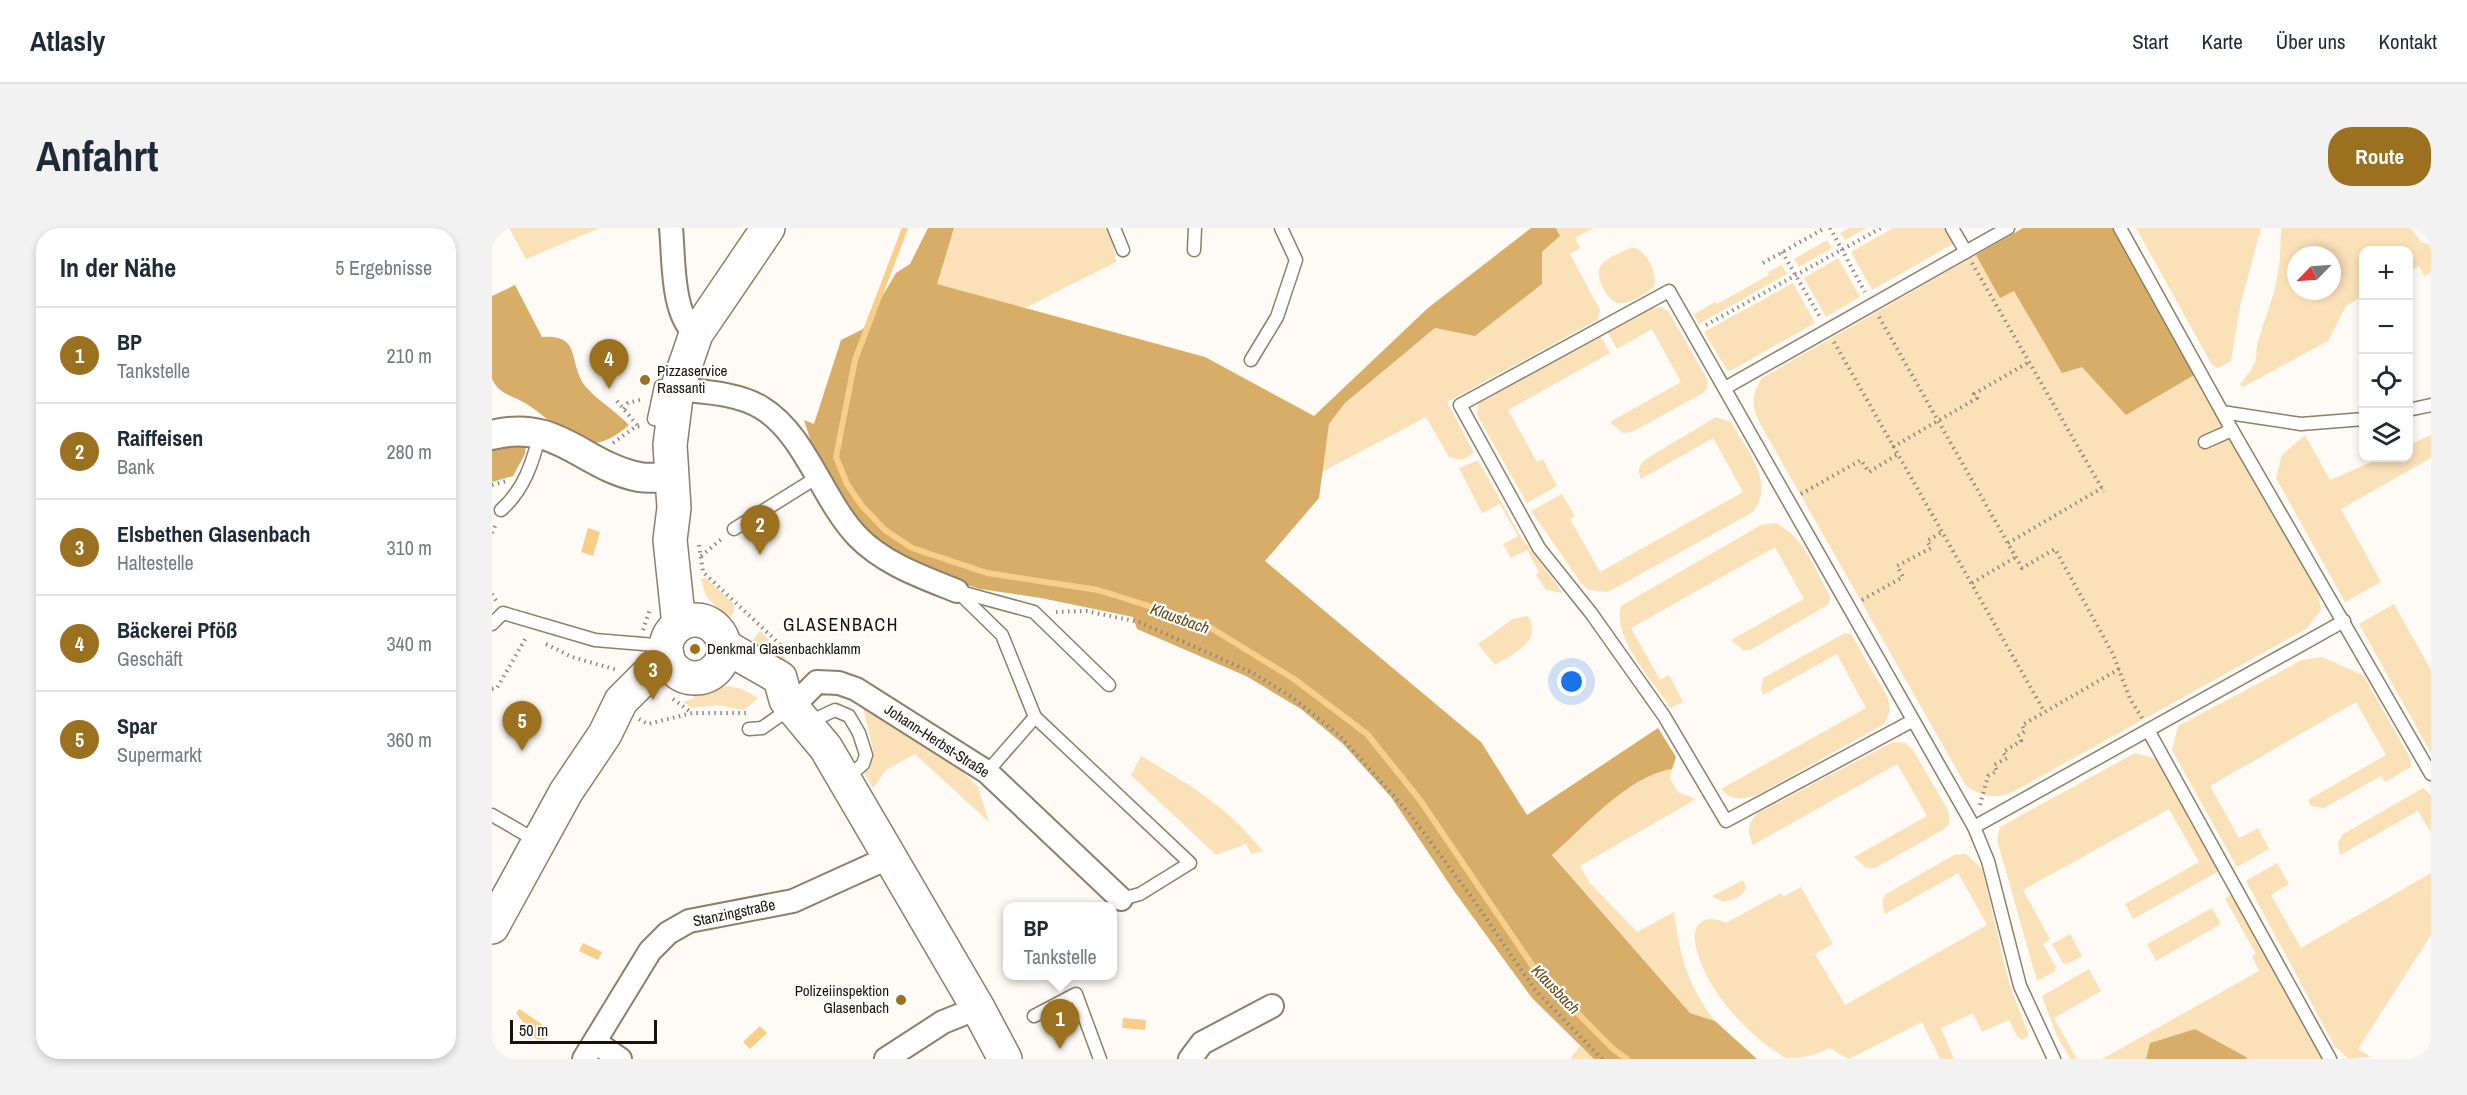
<!DOCTYPE html>
<html lang="de">
<head>
<meta charset="utf-8">
<style>
	body { margin:0; font-family:"Archivo Narrow",sans-serif; background:#f2f2f3; color:#1f2937 }
	.controls { position:absolute; right:18px; top:18px; display:grid; overflow:hidden; border-radius:12px; box-shadow:0 3px 9px #0003 }
	.controls button { width:54px; height:54px; display:grid; place-items:center; padding:0; border:0; border-bottom:2px solid #e0e1e3; background:#fff; color:#1f2937; font:30px sans-serif }
	.compass { position:absolute; left:1795px; top:18px; width:54px; height:54px; border-radius:50%; background:#fff; box-shadow:0 3px 9px #0003; rotate:245deg }
	.scale { position:absolute; left:18px; bottom:15px; width:147px; box-sizing:border-box; padding-left:6px; border:3px solid #181209; border-top:0; font-size:16px; line-height:21px; white-space:nowrap; color:#181209; -webkit-text-stroke:4px #fff; paint-order:stroke }
	.you { position:absolute; left:1080px; top:454px; width:21px; height:21px; margin:-15px; border:4px solid #fff; border-radius:50%; background:#1a73e8; box-shadow:0 0 0 9px #1a73e833 }
	.badge { display:grid; place-items:center; width:39px; height:39px; border-radius:50%; background:#9b701f; color:#fff; font-size:20px; font-weight:700 }
	.pin { position:absolute; translate:-50% -50px; filter:drop-shadow(0 2px 3px #0008) }
	.pin::after { content:''; position:absolute; top:32px; width:21px; height:18px; background:inherit; clip-path:polygon(0 0,100% 0,50% 100%) }
	.popup { position:absolute; left:511px; top:674px; width:114px; height:78px; box-sizing:border-box; display:grid; place-content:center; border-radius:12px; background:#fff; filter:drop-shadow(0 2px 4px #0005); font-size:20px; white-space:nowrap; color:#747a83 }
	.popup b { font-size:22px; color:#1f2937 }
	.popup::after { content:''; position:absolute; left:50%; top:100%; margin-left:-12px; border:12px solid transparent; border-top-color:#fff }
	.list { margin:0; padding:0; list-style:none }
	h2 { display:flex; justify-content:space-between; align-items:center; height:78px; margin:0; padding:0 24px; font-size:26px }
	h2 small { font-size:20px; font-weight:400; color:#747a83 }
	.list li { display:grid; grid-template-columns:39px 1fr auto; gap:18px; align-items:center; box-sizing:border-box; height:96px; padding:0 24px; border-top:2px solid #e0e1e3 }
	.list b { display:block; font-size:22px; white-space:nowrap }
	.list p { margin:0; font-size:20px; white-space:nowrap; color:#747a83 }
	.list em { font-size:20px; font-style:normal; color:#747a83 }
	.icon { flex:none; width:33px; height:33px; fill:none; stroke:currentColor; stroke-width:2; stroke-linecap:round; stroke-linejoin:round }
	.map { position:relative; flex:none; width:1939px; height:831px; overflow:hidden; border-radius:24px }
	header { display:flex; align-items:center; gap:36px; box-sizing:border-box; height:84px; padding:0 30px; background:#fff; border-bottom:2px solid #e0e1e3 }
	header strong { font-size:28px }
	nav { display:flex; gap:33px; margin-inline-start:auto; font-size:21px }
	.intro { display:flex; align-items:center; justify-content:space-between; box-sizing:border-box; height:144px; padding:0 36px }
	h1 { margin:0; font-size:42px }
	.button { padding:15px 27px; border-radius:24px; background:#9b701f; color:#fff; font-size:21px; font-weight:700 }
	main { display:flex; gap:36px; padding:0 36px }
	aside { flex:1; background:#fff; border-radius:24px; box-shadow:0 3px 9px #0003 }
	.map>svg:first-child { display:block }
	.green { fill:#fbe1b8; fill-rule:evenodd }
	.forest { fill:#d7ad68 }
	.water { fill:#face89 }
	.lines { fill:none; stroke-linecap:round; stroke-linejoin:round }
	.stream { stroke:#face89; stroke-width:6 }
	.service-casing { stroke:#8e7f68; stroke-width:15 }
	.minor-casing { stroke:#8e7f68; stroke-width:26 }
	.tertiary-casing { stroke:#8e7f68; stroke-width:32 }
	.secondary-casing { stroke:#8e7f68; stroke-width:36 }
	.path { stroke:#8c8881; stroke-width:4; stroke-dasharray:1.5 4.5; stroke-linecap:butt }
	.service { stroke:#fff; stroke-width:12 }
	.minor { stroke:#fff; stroke-width:22 }
	.tertiary { stroke:#fff; stroke-width:28 }
	.secondary { stroke:#fff; stroke-width:33 }
	.poi-dot { fill:#9b701f; stroke:#fff; stroke-width:2 }
	.labels { text-anchor:middle; stroke-width:4.5; stroke-linejoin:round; paint-order:stroke }
	.poi-label { font-size:15px; fill:#181209; stroke:#fff; text-anchor:start }
	.street-label { font-size:15px; fill:#181209; stroke:#fff }
	.water-label { font-size:16px; font-style:italic; fill:#644711; stroke:#fff }
	.quarter-label { font-size:18px; letter-spacing:1.5px; fill:#181209; stroke:#fff }
</style>
</head>
<body>
<header>
<strong>Atlasly</strong>
<nav><a>Start</a><a>Karte</a><a>Über uns</a><a>Kontakt</a></nav>
</header>
<div class="intro"><h1>Anfahrt</h1><a class="button">Route</a></div>
<main>
<aside>
<h2>In der Nähe<small>5 Ergebnisse</small></h2>
<ul class="list">
<li><span class="badge">1</span><div><b>BP</b><p>Tankstelle</p></div><em>210 m</em></li>
<li><span class="badge">2</span><div><b>Raiffeisen</b><p>Bank</p></div><em>280 m</em></li>
<li><span class="badge">3</span><div><b>Elsbethen Glasenbach</b><p>Haltestelle</p></div><em>310 m</em></li>
<li><span class="badge">4</span><div><b>Bäckerei Pföß</b><p>Geschäft</p></div><em>340 m</em></li>
<li><span class="badge">5</span><div><b>Spar</b><p>Supermarkt</p></div><em>360 m</em></li>
</ul>
</aside>
<div class="map">
<svg width="1939" height="831" viewBox="0 0 1939 831">
	<rect width="100%" height="100%" fill="#fefbf6"/>
	<g class="green">
		<polygon points="17,0 108,0 34,31"/>
		<polygon points="462,0 618,0 624,34 533,80 444,56"/>
		<polygon points="1064,0 1101,0 1083,10 1088,20 1078,26 1108,82 1105,92 955,174 982,225 970,232 957,229 934,189 830,244 837,196 853,175 943,100 983,107 1050,24 1068,8"/>
		<polygon points="1357,0 1375,0 1353,12 1348,5"/>
		<polygon points="1401,0 1452,0 1461,16 1380,62 1359,24"/>
		<path d="M1621 0 1826 365 1829 382 1814 401 1519 565C1502 571 1488 568 1474 558L1266 192C1259 175 1260 166 1270 150L1484 27Z"/>
		<polygon points="1644,0 1769,0 1748,78 1739,133 1726,140 1720,137"/>
		<path d="M1789 0H1919L1929 14 1939 17V44L1932 48 1927 38 1917 44 1916 22H1872L1871 68 1854 78 1836 113 1751 159 1748 156 1758 144 1764 132 1765 116 1783 61 1788 31ZM1804 27H1840V63H1804Z"/>
		<polygon points="1335,12 1340,20 1307,39 1302,31"/>
		<path d="M1140 19C1154 22 1166 45 1162 58 1156 65 1134 78 1125 75 1113 70 1100 44 1111 35 1118 28 1131 24 1140 19Z"/>
		<polygon points="1346,30 1368,69 1334,89 1312,50"/>
		<polygon points="1290,37 1295,46 1207,96 1202,86 1223,74 1225,76 1277,47 1276,44"/>
		<polygon points="1301,55 1323,95 1240,142 1235,142 1212,104"/>
		<polygon points="1169,79 1176,83 1215,151 1215,160 1211,165 1140,204 1131,205 1118,194 1189,154 1160,101 1125,121 1116,105 1160,81"/>
		<polygon points="1109,109 1118,125 1016,182 1045,234 1051,231 1065,258 1035,275 985,187 986,176"/>
		<path d="M1224 189 1239 194C1254 221 1284 254 1261 284L1116 364 1097 362 1090 356 1039 283 1070 266 1083 288 1078 291 1108 344 1251 264 1221 210 1149 251C1145 242 1147 237 1154 231Z"/>
		<polygon points="1813,207 1838,252 1889,230 1916,230 1917,217 1939,207 1939,230 1849,281 1889,354 1853,374 1784,250 1790,227"/>
		<polygon points="986,232 1029,309 1071,365 1054,362 1044,347 1047,344 1035,322 1019,330 1011,316 1026,308 1008,276 990,285 967,240"/>
		<path d="M1282 295C1310 304 1324 344 1338 368L1337 376 1258 422H1251L1239 412 1312 371 1283 319 1139 400 1168 452 1177 447 1191 474 1179 480C1161 454 1120 410 1129 378L1269 297Z"/>
		<polygon points="214,350 242,376 242,385 236,391 214,368 209,351"/>
		<polygon points="1902,376 1939,442 1939,525 1867,396"/>
		<path d="M1036 388C1051 415 1022 424 1003 437L986 416 1021 391Z"/>
		<polygon points="268,403 291,425 294,433 292,435 259,414"/>
		<path d="M1353 405 1359 406 1396 470 1398 483 1392 496 1265 567C1249 571 1240 574 1229 561L1374 480 1345 426 1271 467 1269 460 1271 450Z"/>
		<polygon points="1830,429 1871,447 1918,530 1919,539 1893,554 1889,548 1832,580 1819,578 1816,572 1894,527 1864,474 1718,558 1747,610 1766,600 1777,621 1745,639 1680,522 1686,498 1810,432"/>
		<polygon points="237,458 250,461 266,470 252,482 226,477 200,480 191,474 202,470 200,465"/>
		<polygon points="371,479 459,533 486,559 497,594 423,526 394,542 381,560 372,544 382,526"/>
		<path d="M1401 514 1413 515 1421 522 1457 584V596L1451 602 1383 640H1374L1362 629 1435 588 1405 536 1261 617C1255 603 1255 596 1266 585Z"/>
		<polygon points="1643,525 1665,531 1727,643 1641,691 1633,676 1707,634 1677,581 1531,662 1558,711 1551,716 1564,739 1562,744 1545,753 1505,612 1508,599"/>
		<path d="M649 528C700 558 733 577 771 623L759 626 754 616 724 627 639 547Z"/>
		<path d="M1180 541 1178 551 1186 564 1204 571 1088 638 1097 654 1145 704 1182 684C1188 728 1195 757 1223 793L1198 785 1060 626C1092 598 1137 548 1180 541Z"/>
		<polygon points="1931,560 1939,567 1939,605 1926,583 1848,627 1846,615 1851,606"/>
		<path d="M1474 626 1490 641 1517 755 1537 808 1530 812 1525 808 1517 792 1490 804 1481 785 1449 800 1462 831H1448L1430 794 1357 831 1337 820C1325 827 1308 831 1294 830 1256 809 1210 758 1203 714 1200 692 1217 686 1234 695L1289 665 1291 669 1309 659 1341 716 1323 726 1353 777 1495 697 1466 645 1393 686C1390 678 1389 672 1394 666L1462 627Z"/>
		<polygon points="1785,635 1797,656 1779,667 1809,720 1939,645 1939,707 1866,821 1879,829 1856,831 1842,817 1754,653"/>
		<path d="M1251 652 1254 659C1250 670 1242 671 1231 674L1220 668Z"/>
		<polygon points="1740,666 1830,831 1755,831 1703,801 1658,815 1654,831 1610,831 1767,743 1760,728 1764,726 1733,671"/>
		<polygon points="1720,680 1729,696 1664,733 1655,716"/>
		<polygon points="1578,706 1590,728 1576,736 1571,735 1560,716"/>
		<polygon points="1597,741 1609,763 1562,790 1585,831 1578,831 1564,806 1550,768"/>
		<polygon points="1088,818 1102,831 1078,831"/>
	</g>
	<g class="forest">
		<path d="M436 0H462L445 56 713 129 822 188 936 80 1039 0H1064L1068 8 1050 24V56L983 108 943 100 853 175 837 196 827 270 773 333 989 514 1035 587 1166 500 1184 529 1180 541C1136 548 1093 598 1060 627L1198 785 1223 793 1265 831H1102L1040 770 962 663 899 569 851 516 809 481 754 448 645 401 641 389 549 370 488 361 429 342 372 305 327 239 312 192 322 196 349 112 371 101 404 45 418 36Z"/>
		<polygon points="1531,0 1621,0 1702,147 1634,187 1590,139 1570,145 1522,63 1508,70 1484,27"/>
		<path d="M23 57 50 109C91 106 75 135 94 159 106 173 124 183 137 197 89 239 71 198 33 175 19 167 7 166 0 151V68Z"/>
		<polygon points="0,213 34,215 33,226 21,248 0,254"/>
		<polygon points="1703,801 1754,829 1755,831 1654,831 1658,815"/>
	</g>
	<g class="water">
		<polygon points="96,300 108,304 101,328 89,324"/>
		<polygon points="91,715 110,724 106,732 87,723"/>
		<polygon points="27,781 54,799 57,806 52,812 44,811 24,785"/>
		<polygon points="631,790 654,792 653,802 630,800"/>
		<polygon points="268,798 275,805 258,821 251,814"/>
	</g>
	<g class="lines">
		<polyline class="stream" points="413,0 363,132 344,229 355,256 370,278 393,302 420,320 495,345 606,362 711,395 802,451 875,506 928,572 1044,743 1121,821 1135,831"/>
		<g class="service-casing">
			<g id="service">
				<polyline points="622,0 631,22"/>
				<polyline points="1460,0 1474,24"/>
				<polyline points="1628,0 1740,202 1939,546"/>
				<polyline points="702,22 703,0"/>
				<polyline points="759,132 785,89 804,32 789,0"/>
				<polyline points="169,158 162,191 178,195"/>
				<polyline points="1233,160 1516,0"/>
				<polyline points="1916,182 1939,177"/>
				<polyline points="1730,184 1809,196 1872,191"/>
				<polyline points="1713,214 1740,202"/>
				<path d="M9 282C32 262 41 234 48 205"/>
				<polyline points="242,301 324,250"/>
				<polyline points="465,363 542,384 617,457"/>
				<polyline points="466,364 510,407 543,489"/>
				<polyline points="0,396 11,385 103,412 175,418"/>
				<polyline points="1420,493 1234,593 1172,488 1099,385 1047,320 968,177 1177,63 1482,599 1496,633 1528,758 1562,831"/>
				<polyline points="315,495 343,482 357,488 367,505 374,527 371,536 354,551"/>
				<polyline points="257,501 270,500 300,479"/>
				<polyline points="1656,502 1838,831"/>
				<polyline points="495,544 543,489 698,635 648,666 629,671"/>
				<polyline points="0,587 45,613"/>
				<polyline points="1482,599 1852,393"/>
				<polyline points="542,788 584,766 608,831"/>
			</g>
		</g>
		<g class="minor-casing">
			<g id="minor">
				<path d="M179 0C182 29 179 87 204 106"/>
				<path d="M185 161C212 164 246 165 270 180 313 206 330 271 365 308 392 336 430 349 465 363"/>
				<polyline points="301,478 325,454 347,455 364,461 495,544 629,671"/>
				<polyline points="103,814 128,831"/>
				<polyline points="92,831 158,723 176,705 197,693 301,673 398,629"/>
				<polyline points="394,831 451,794 486,780"/>
				<polyline points="698,831 710,815 780,778"/>
			</g>
		</g>
		<g class="tertiary-casing">
			<path id="tertiary" d="M0 207C65 190 91 238 147 249 158 251 170 249 180 249"/>
		</g>
		<g class="secondary-casing">
			<g id="secondary">
				<circle cx="203" cy="421" r="29"/>
				<polyline points="187,397 178,312 182,280 178,217 185,161 204,106 276,0"/>
				<polyline points="232,418 288,450 294,472 334,520 486,780 513,831"/>
				<polyline points="0,699 74,564 113,506 129,473 175,427"/>
			</g>
		</g>
		<g class="path">
			<polyline points="1338,0 1373,64"/>
			<polyline points="1290,24 1328,89"/>
			<polyline points="1271,35 1333,0"/>
			<polyline points="1480,35 1612,264"/>
			<polyline points="1387,89 1530,340 1563,321 1621,426 1638,471 1650,490"/>
			<polyline points="1214,97 1389,0"/>
			<polyline points="1342,114 1552,483"/>
			<polyline points="125,173 145,197"/>
			<polyline points="132,181 136,175 151,171"/>
			<polyline points="121,215 143,199 149,198"/>
			<polyline points="1401,219 1485,170 1482,166 1537,134"/>
			<polyline points="0,257 14,253"/>
			<polyline points="1309,266 1369,232 1377,244 1406,226"/>
			<polyline points="0,305 4,296"/>
			<polyline points="1516,315 1610,260"/>
			<polyline points="207,317 211,344 295,423"/>
			<polyline points="209,328 232,309"/>
			<polyline points="1480,355 1524,329"/>
			<polyline points="0,366 5,374"/>
			<polyline points="1370,372 1411,349 1405,338 1439,320 1435,313 1450,304"/>
			<polyline points="564,384 594,383 647,394 761,445 801,470 847,507 918,586 983,674 1043,762 1110,831"/>
			<polyline points="151,402 158,381"/>
			<polyline points="54,416 80,429 125,442"/>
			<polyline points="0,461 5,460 35,408"/>
			<polyline points="181,471 200,485"/>
			<polyline points="147,491 156,496 200,485 254,485"/>
			<polyline points="1488,577 1496,548 1505,543 1502,537 1515,530 1511,524 1529,513 1526,508 1533,503 1530,497 1627,441"/>
		</g>
		<use href="#service" class="service"/>
		<use href="#minor" class="minor"/>
		<use href="#tertiary" class="tertiary"/>
		<use href="#secondary" class="secondary"/>
	</g>
	<g class="poi-dot">
		<circle cx="153" cy="152" r="6"/>
		<circle cx="203" cy="421" r="6"/>
		<circle cx="409" cy="772" r="6"/>
	</g>
	<g class="labels">
		<g class="poi-label">
			<text x="165" y="148">Pizzaservice<tspan x="165" dy="17">Rassanti</tspan></text>
			<text x="215" y="426">Denkmal Glasenbachklamm</text>
			<text x="397" y="768" text-anchor="end">Polizeiinspektion<tspan x="397" dy="17">Glasenbach</tspan></text>
		</g>
		<g class="street-label">
			<text transform="translate(445 513) rotate(33)" y="5">Johann-Herbst-Straße</text>
			<text transform="translate(242 685) rotate(-12)" y="5">Stanzingstraße</text>
		</g>
		<g class="water-label">
			<text transform="translate(688 390) rotate(20)" y="6">Klausbach</text>
			<text transform="translate(1064 761) rotate(46)" y="6">Klausbach</text>
		</g>
		<g class="quarter-label">
			<text x="349" y="403">GLASENBACH</text>
		</g>
	</g>
</svg>
<div class="controls">
<button>+</button>
<button>−</button>
<button><svg class="icon" aria-label="locate" viewBox="0 0 24 24"><circle cx="12" cy="12" r="6"/><path d="M12 2v4M12 18v4M2 12h4M18 12h4"/></svg></button>
<button><svg class="icon" aria-label="layers" viewBox="0 0 24 24"><path d="M12 4l9 5-9 5-9-5zM3 14l9 5 9-5"/></svg></button>
</div>
<svg class="compass" viewBox="-18 -18 36 36"><path d="M0-13l5 13h-10z" fill="#e53935"/><path d="M0 13l5-13h-10z" fill="#747a83"/></svg>
<div class="scale">50 m</div>
<div class="you"></div>
<div class="pin badge" style="left:568px;top:821px">1</div>
<div class="popup"><b>BP</b>Tankstelle</div>
<div class="pin badge" style="left:268px;top:327px">2</div>
<div class="pin badge" style="left:161px;top:472px">3</div>
<div class="pin badge" style="left:117px;top:161px">4</div>
<div class="pin badge" style="left:30px;top:523px">5</div>
</div>
</main>
</body>
</html>
